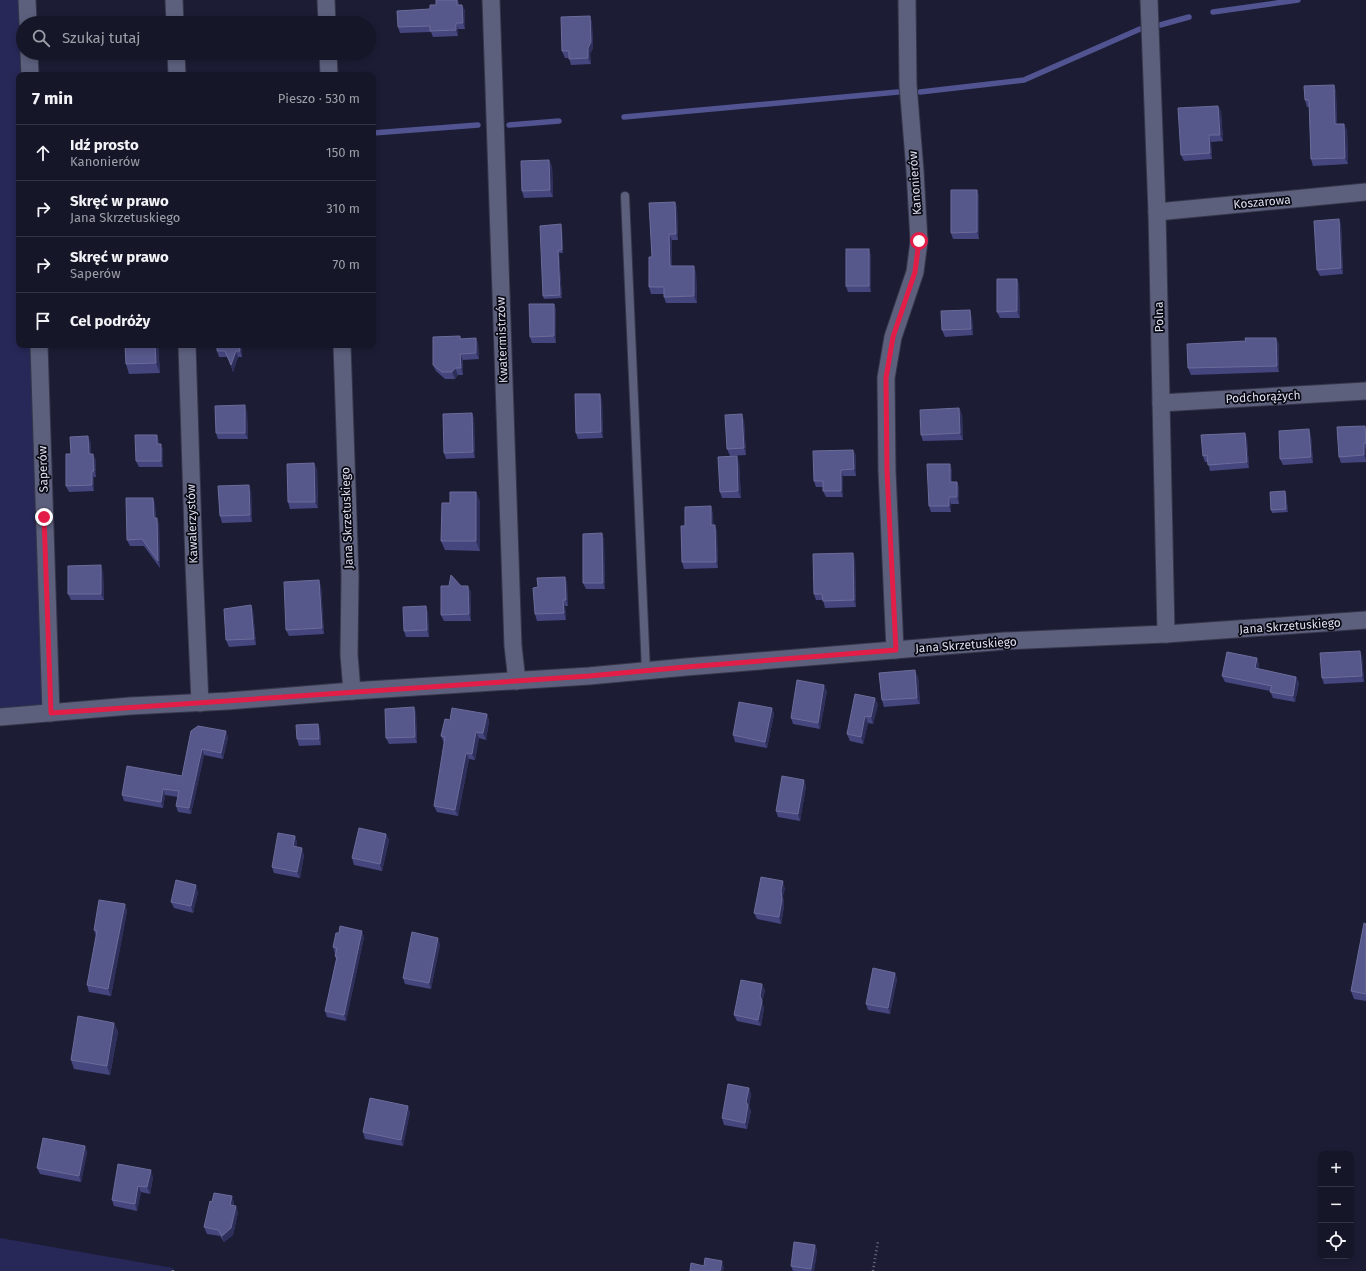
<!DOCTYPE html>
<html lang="pl">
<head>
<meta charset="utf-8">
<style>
	body { margin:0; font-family:"Fira Sans",sans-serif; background:#1e1f30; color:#f1f3f6 }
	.controls { position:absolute; right:12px; bottom:12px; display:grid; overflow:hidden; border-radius:8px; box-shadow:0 2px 6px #0003 }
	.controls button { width:36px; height:36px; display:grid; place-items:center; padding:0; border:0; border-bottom:1px solid #343545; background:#151628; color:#f1f3f6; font:20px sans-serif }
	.stop { position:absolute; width:12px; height:12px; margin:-9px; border:3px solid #e11d48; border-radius:50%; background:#fff }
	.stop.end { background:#e11d48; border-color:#fff; box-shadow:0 1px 4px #0008 }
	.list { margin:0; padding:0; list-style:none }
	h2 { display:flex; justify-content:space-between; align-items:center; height:52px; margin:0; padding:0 16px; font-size:17px }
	h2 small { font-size:13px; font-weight:400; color:#9d9fa8 }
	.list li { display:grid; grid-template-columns:26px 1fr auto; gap:12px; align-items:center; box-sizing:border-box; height:56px; padding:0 16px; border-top:1px solid #343545 }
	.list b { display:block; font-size:15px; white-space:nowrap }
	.list p { margin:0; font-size:13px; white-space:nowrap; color:#9d9fa8 }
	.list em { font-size:13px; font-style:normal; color:#9d9fa8 }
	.icon { flex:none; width:22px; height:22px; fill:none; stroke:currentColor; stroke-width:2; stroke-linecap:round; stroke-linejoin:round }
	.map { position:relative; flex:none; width:1366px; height:1271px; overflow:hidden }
	.search { position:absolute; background:#151628; box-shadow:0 2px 6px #0003; left:16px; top:16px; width:360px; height:44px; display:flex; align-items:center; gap:10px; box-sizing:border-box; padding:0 14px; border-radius:22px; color:#9d9fa8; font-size:15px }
	.panel { position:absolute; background:#151628; box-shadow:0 2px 6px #0003; left:16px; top:72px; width:360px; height:276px; border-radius:8px }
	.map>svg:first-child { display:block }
	.green { fill:#272857 }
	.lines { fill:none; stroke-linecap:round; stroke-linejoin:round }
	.stream { stroke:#515491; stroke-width:5.5 }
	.lane-casing { stroke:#36364a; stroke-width:10 }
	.street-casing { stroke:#36364a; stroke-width:19 }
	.path { stroke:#74768a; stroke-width:2.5; stroke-dasharray:1 3; stroke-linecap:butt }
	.lane { stroke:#5d607d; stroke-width:8 }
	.street { stroke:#5d607d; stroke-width:17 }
	.wall { fill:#45467e }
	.shaded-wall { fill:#2e2f5b }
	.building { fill:#56578a; stroke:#6b6c9a }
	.route { stroke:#e11d48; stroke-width:5 }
	.labels { text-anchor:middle; stroke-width:3.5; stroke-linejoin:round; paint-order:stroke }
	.street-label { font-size:12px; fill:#dcdeef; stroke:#080913 }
</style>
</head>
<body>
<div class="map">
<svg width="1366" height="1271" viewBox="0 0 1366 1271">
	<rect width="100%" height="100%" fill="#1c1d35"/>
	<g class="green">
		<polygon points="0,0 27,0 23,23 23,53 30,75 19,75 19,345 39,345 51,713 0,717"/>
		<polygon points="0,1238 173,1268 173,1271 0,1271"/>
	</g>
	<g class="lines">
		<g class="stream">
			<polyline points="1213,12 1298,0"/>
			<polyline points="1160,25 1189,17"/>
			<polyline points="920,92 1024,80 1140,29"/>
			<polyline points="624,117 898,92"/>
			<polyline points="509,125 559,121"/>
			<polyline points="373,133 478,125"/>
		</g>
		<g class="lane-casing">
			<polyline id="lane" points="625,196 646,671"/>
		</g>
		<g class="street-casing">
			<g id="street">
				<polyline points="27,0 28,23"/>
				<polyline points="174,0 175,23"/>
				<polyline points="326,0 327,23"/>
				<polyline points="491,0 513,646 517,681"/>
				<polyline points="1149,0 1157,212 1166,634"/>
				<polyline points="29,53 30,75"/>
				<polyline points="176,53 177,75"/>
				<polyline points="328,53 329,75"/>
				<polyline points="1157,212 1366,192"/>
				<polyline points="39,345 51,713"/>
				<polyline points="187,345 194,564 200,703"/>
				<polyline points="342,345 350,576 349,655 352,691"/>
				<polyline points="1161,403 1366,391"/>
				<polyline points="895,650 887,471 886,378 893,337 915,272 919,241 915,171 908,85 907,0"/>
				<polyline points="0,717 130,706 228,701 352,691 589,676 686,667 1005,641 1166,634 1366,620"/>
			</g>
		</g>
		<g class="path">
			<polyline points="173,1271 173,1268"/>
			<polyline points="873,1271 878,1241"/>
		</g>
		<use href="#lane" class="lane"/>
		<use href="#street" class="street"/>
	</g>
	<g class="wall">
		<polygon points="458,0 459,5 462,5 465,11 465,29 458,29 458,36 433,37 431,32 400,33 398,27 430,9 436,5"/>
		<polygon points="590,16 592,23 593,48 590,54 591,64 571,65 569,58 565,58 562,51"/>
		<polygon points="1334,85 1336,91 1337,124 1347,130 1348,164 1313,166 1311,159 1309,107 1307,107 1305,100"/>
		<polygon points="1218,106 1221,112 1223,141 1211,142 1212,159 1184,161 1181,155"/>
		<polygon points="552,166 553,197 524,198 522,191"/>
		<polygon points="977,190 979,196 979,239 953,239 951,233"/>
		<polygon points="675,202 677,208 678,240 672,240 672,266 696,272 697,303 666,303 664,297 664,294 651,294 649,287 652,257"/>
		<polygon points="1339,219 1341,225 1343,274 1320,276 1317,270"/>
		<polygon points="562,228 563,253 559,253 562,298 544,299 543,296"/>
		<polygon points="871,255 871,292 848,292 846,286"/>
		<polygon points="1017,279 1019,285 1020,318 1000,318 997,312"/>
		<polygon points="554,304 556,310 556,343 532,343 530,337"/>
		<polygon points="972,317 973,335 945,337 942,330"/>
		<polygon points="460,336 461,339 476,338 478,344 479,359 463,360 463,375 458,375 455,379 445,379 436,371 433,365"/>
		<polygon points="1279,344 1279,372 1191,375 1188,368"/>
		<polygon points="125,345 158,345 160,373 129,374 126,364"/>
		<polygon points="241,345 242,357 238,357 233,372 228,357 219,357 217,351"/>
		<polygon points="602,400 603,438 578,439 576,433"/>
		<polygon points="959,408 962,415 963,440 923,441 921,435"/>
		<polygon points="247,412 248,439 218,439 216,433"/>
		<polygon points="472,413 474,419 475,458 446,459 444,453"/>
		<polygon points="744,420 746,455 730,456 727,449"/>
		<polygon points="1365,426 1366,428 1366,462 1341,463 1339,457"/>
		<polygon points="1245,433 1247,439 1249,468 1210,471 1208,462 1205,462 1203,456"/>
		<polygon points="1311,436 1313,463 1283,465 1280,459"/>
		<polygon points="159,441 159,444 163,450 163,467 139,467 136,461"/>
		<polygon points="91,443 91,454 96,460 96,477 94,477 94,491 69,492 66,486 71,454"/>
		<polygon points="853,450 856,456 856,476 843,476 843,497 826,497 823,491 823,487 816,487 814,481"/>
		<polygon points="739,462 741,498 722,498 720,492"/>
		<polygon points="314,463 317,470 318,508 290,509 288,502"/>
		<polygon points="952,470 952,482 957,482 959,488 959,504 951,504 951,512 931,512 929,506"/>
		<polygon points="251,491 252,522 222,523 220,516"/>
		<polygon points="1285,491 1286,494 1288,512 1272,513 1271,510"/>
		<polygon points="476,492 480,502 480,551 445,550 441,541 450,503"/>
		<polygon points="153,498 155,504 156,518 159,524 160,568 144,546 130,546 127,540"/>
		<polygon points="713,513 713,525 717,531 718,568 684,569 682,562 685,526"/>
		<polygon points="602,533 604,540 605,589 586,589 583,583"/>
		<polygon points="855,559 856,607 825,608 823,600 816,600 814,594"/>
		<polygon points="103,572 104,600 71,600 68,594"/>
		<polygon points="565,577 567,583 568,606 565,606 566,620 537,621 535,614 538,587"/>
		<polygon points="321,586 324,634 289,636 286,630"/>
		<polygon points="461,586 471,592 471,621 444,621 441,615"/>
		<polygon points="251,605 253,611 256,645 229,647 226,640"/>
		<polygon points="426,606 428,613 429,637 406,637 404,631"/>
		<polygon points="1362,656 1364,682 1324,684 1322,678"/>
		<polygon points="1257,658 1259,665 1258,669 1296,677 1299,683 1295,702 1273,698 1270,691 1225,682 1222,676"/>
		<polygon points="918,677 920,704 884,707 882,700"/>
		<polygon points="827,691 820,729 793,724 791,718"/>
		<polygon points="878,704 873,724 868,723 863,744 850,741 847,734"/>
		<polygon points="414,707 416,713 417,743 389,744 386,738"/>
		<polygon points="772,708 774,714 767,748 735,742 733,735"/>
		<polygon points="487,714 489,721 486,740 479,738 475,760 469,759 458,816 437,812 434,806 445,743 444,743 441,736 450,720"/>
		<polygon points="318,724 320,730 321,745 299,746 297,739"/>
		<polygon points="191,731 228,737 223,759 204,755 191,814 178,812 176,806 178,797 165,795 163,808 124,801 122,795 182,776"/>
		<polygon points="806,786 800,821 778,817 776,811"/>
		<polygon points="386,834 389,840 382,871 354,865 352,858"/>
		<polygon points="295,836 297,842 296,847 304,855 300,878 274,873 272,867"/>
		<polygon points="785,888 783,896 784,906 781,924 757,919 754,913"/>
		<polygon points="198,892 193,913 174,908 171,902"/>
		<polygon points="125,904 127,911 111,996 89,992 87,985 96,936 94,930"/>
		<polygon points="1366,924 1366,1001 1354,999 1351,991"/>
		<polygon points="364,937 346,1021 327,1017 325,1011 336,959 335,956 336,954 335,953 333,947"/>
		<polygon points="440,944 431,989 405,984 403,978"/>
		<polygon points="895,973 897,979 890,1014 868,1010 866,1004"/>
		<polygon points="765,990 762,1002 764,1008 761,1026 737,1021 734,1015"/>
		<polygon points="114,1023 118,1032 110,1075 74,1069 71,1060"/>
		<polygon points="749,1088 751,1094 749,1106 751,1111 747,1129 724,1125 722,1118"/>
		<polygon points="410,1112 403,1146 365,1139 363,1132"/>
		<polygon points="85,1146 87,1152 81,1182 40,1174 37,1168"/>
		<polygon points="153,1177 150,1194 141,1192 137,1211 114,1206 112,1200"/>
		<polygon points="212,1202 234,1203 233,1206 238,1212 233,1235 224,1242 220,1236 207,1234 204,1227"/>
		<polygon points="815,1245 817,1251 814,1271 793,1271 791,1266"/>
	</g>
	<g class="shaded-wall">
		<polygon points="457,0 458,0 459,11 457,5"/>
		<polygon points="462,5 465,11 465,29 463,23"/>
		<polygon points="590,16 592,23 593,48 590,54 591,64 588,58 588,48"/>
		<polygon points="456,23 458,29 458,36 456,30"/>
		<polygon points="1334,85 1336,91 1337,130 1335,124"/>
		<polygon points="1218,106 1221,112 1223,141 1220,135"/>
		<polygon points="1344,124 1347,130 1348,164 1345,158"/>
		<polygon points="1209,135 1211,142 1212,159 1210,153"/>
		<polygon points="549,160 552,166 553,197 550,190"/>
		<polygon points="977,190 979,196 979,239 977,232"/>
		<polygon points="675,202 677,208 678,240 676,234"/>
		<polygon points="1339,219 1341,225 1343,274 1341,268"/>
		<polygon points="561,224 562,228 563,253 562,250"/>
		<polygon points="669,234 672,240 672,273 670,266"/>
		<polygon points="869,249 871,255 871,292 869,286"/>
		<polygon points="558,250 559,253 562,298 560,295"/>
		<polygon points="694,266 696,272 697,303 694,296"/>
		<polygon points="1017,279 1019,285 1020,318 1017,311"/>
		<polygon points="554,304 556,310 556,343 554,336"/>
		<polygon points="970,310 972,317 973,335 971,329"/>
		<polygon points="476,338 478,344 479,359 476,353"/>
		<polygon points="1276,338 1279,344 1279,372 1277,366"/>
		<polygon points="155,345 158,345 160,373 156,363"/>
		<polygon points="239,345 241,345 242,357 240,351"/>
		<polygon points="236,351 238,357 233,372 231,365"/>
		<polygon points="460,354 463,360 463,375 461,368"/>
		<polygon points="455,368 458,375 455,379 452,372"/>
		<polygon points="600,394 602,400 603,438 601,432"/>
		<polygon points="245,405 247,412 248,439 245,433"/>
		<polygon points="959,408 962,415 963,440 960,433"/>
		<polygon points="472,413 474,419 475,458 473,452"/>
		<polygon points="742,414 744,420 746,455 744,448"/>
		<polygon points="1309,429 1311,436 1313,463 1311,457"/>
		<polygon points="1245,433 1247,439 1249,468 1247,462"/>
		<polygon points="157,435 159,441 160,450 157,444"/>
		<polygon points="88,436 91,443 91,460 89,454"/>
		<polygon points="1364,443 1366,450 1366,460 1364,455"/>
		<polygon points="161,444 163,450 163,467 161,461"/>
		<polygon points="853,450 856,456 856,476 854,469"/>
		<polygon points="93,454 96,460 96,477 94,471"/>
		<polygon points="737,456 739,462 741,498 738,491"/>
		<polygon points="314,463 317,470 318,508 315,502"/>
		<polygon points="950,464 952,470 952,489 950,482"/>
		<polygon points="841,470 843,476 843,497 841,491"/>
		<polygon points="92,471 94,477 94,491 92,485"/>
		<polygon points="957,482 959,488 959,504 957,497"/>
		<polygon points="249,485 251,491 252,522 250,515"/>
		<polygon points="1285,491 1286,494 1288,512 1286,509"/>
		<polygon points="476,492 480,502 480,551 476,541"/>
		<polygon points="949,497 951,504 951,512 949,506"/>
		<polygon points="153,498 155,504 156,524 154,518"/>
		<polygon points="711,506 713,513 714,531 711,525"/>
		<polygon points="157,518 159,524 160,568 158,561"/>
		<polygon points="715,525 717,531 718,568 716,562"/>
		<polygon points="602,533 604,540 605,589 603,583"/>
		<polygon points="853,553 855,559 856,607 854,600"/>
		<polygon points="101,565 103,572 104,600 101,594"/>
		<polygon points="565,577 567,583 568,606 566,600"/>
		<polygon points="319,580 321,586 324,634 322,628"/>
		<polygon points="468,586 471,592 471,621 469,614"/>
		<polygon points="563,600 565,606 566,620 564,613"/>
		<polygon points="251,605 253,611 256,645 254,639"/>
		<polygon points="426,606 428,613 429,637 427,630"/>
		<polygon points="1360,651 1362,656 1364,682 1362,676"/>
		<polygon points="1257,658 1259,665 1257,674 1255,668"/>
		<polygon points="915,670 918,677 920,704 917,698"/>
		<polygon points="1296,677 1299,683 1295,702 1293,696"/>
		<polygon points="824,685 827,691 820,729 818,723"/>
		<polygon points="875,698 878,704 873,724 871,717"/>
		<polygon points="414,707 416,713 417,743 415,737"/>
		<polygon points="772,708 774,714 767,748 765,742"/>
		<polygon points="487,714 489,721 486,740 483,733"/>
		<polygon points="865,716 868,723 863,744 861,737"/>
		<polygon points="318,724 320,730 321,745 319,739"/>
		<polygon points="226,731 228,737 223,759 221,753"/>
		<polygon points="476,732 479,738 475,760 472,754"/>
		<polygon points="202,749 204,755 191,814 189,808"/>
		<polygon points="466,753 469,759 458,816 455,810"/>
		<polygon points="804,780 806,786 800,821 798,814"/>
		<polygon points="163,789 165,795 163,808 161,802"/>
		<polygon points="386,834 389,840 382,871 380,864"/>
		<polygon points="295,836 297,842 295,853 293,846"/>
		<polygon points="302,848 304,855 300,878 297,872"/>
		<polygon points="783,881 785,888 783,896 784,906 781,924 779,917 781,890"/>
		<polygon points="196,885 198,892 193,913 191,906"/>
		<polygon points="125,904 127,911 111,996 108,989"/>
		<polygon points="362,931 364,937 346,1021 344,1015"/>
		<polygon points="438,938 440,944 431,989 429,983"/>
		<polygon points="895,973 897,979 890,1014 888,1008"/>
		<polygon points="762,984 765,990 762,1002 764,1008 761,1026 758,1020 760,996"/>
		<polygon points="114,1023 118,1032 110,1075 107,1066"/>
		<polygon points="749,1088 751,1094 749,1106 751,1111 747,1129 745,1123 746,1102"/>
		<polygon points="408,1106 410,1112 403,1146 401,1140"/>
		<polygon points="85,1146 87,1152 81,1182 79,1176"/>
		<polygon points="151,1170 153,1177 150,1194 147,1187"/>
		<polygon points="138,1186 141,1192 137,1211 135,1204"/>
		<polygon points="232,1196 234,1203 232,1211 230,1205"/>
		<polygon points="236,1206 238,1212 233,1235 224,1242 222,1236"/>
		<polygon points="815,1245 817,1251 814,1271 812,1271 811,1269"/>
		<polygon points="722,1261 724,1268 723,1271 720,1271"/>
	</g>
	<g class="building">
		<polygon points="436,0 457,0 457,5 462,5 463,23 456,23 456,30 430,31 430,26 398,27 397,11 430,9 430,5 436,5"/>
		<polygon points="590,16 591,42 588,48 588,58 569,59 569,51 562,51 561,17"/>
		<polygon points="1334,85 1335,124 1344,124 1345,158 1311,159 1309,100 1305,100 1304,86"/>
		<polygon points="1218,106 1220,135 1209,135 1210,153 1181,155 1178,108"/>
		<polygon points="549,160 550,190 522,191 521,161"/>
		<polygon points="951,190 977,190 977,232 951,233"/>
		<polygon points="675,202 676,234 669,234 670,266 694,266 694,296 664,297 664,287 649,287 649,257 652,257 649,203"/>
		<polygon points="1339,219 1341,268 1317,270 1314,221"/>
		<polygon points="561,224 562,250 558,250 560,295 543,296 540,226"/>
		<rect x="846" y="249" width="23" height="37"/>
		<polygon points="997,279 1017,279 1017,311 997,312"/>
		<polygon points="529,304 554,304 554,336 530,337"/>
		<polygon points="970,310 971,329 942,330 941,311"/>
		<polygon points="460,336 460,339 476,338 476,353 460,354 461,368 455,368 452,372 442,372 433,365 433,337"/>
		<polygon points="1245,338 1276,338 1277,366 1188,368 1187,344 1246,341"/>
		<polygon points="125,345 155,345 156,363 126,364"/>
		<polygon points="217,345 239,345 240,351 236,351 231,365 225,351 217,351"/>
		<polygon points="575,394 600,394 601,432 576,433"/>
		<polygon points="245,405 245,433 216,433 215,406"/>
		<polygon points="959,408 960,433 921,435 920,410"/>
		<polygon points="472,413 473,452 444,453 443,414"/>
		<polygon points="742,414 744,448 727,449 725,415"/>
		<polygon points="1365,426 1366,443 1364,443 1364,455 1339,457 1337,427"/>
		<polygon points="1309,429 1311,457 1280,459 1279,431"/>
		<polygon points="1245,433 1247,462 1208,465 1207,455 1203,456 1201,435"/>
		<polygon points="135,435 157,435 157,444 161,444 161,461 136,461"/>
		<polygon points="88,436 89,454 93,454 94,471 92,471 92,485 66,486 66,454 71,454 70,437"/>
		<polygon points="853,450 854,469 841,470 841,491 823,491 823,481 814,481 813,451"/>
		<polygon points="737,456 738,491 720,492 718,457"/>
		<polygon points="314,463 315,502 288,502 287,464"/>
		<polygon points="927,464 950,464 950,482 957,482 957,497 949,497 949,506 929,506"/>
		<polygon points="249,485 250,515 220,516 218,486"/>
		<polygon points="1285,491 1286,509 1271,510 1270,492"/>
		<polygon points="450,492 476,492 476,541 441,541 442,503 450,503"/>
		<polygon points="126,498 153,498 154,518 157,518 158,561 142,539 127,540"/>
		<polygon points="711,506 711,525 715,525 716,562 682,562 681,526 685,526 685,507"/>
		<polygon points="602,533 603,583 583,583 583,534"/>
		<polygon points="853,553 854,600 823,601 822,594 814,594 813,554"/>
		<polygon points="101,565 101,594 68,594 68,566"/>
		<polygon points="451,575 461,586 468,586 469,614 441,615 441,586 449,586"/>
		<polygon points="565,577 566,600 563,600 564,613 535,614 533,588 538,587 537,578"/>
		<polygon points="319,580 322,628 286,630 284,582"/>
		<polygon points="251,605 254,639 226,640 224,609"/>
		<polygon points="426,606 427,630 404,631 403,607"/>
		<polygon points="1360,651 1362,676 1322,678 1320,653"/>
		<polygon points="1227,652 1257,658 1255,668 1296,677 1293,696 1270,692 1272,686 1222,676"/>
		<polygon points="915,670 917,698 882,700 879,673"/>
		<polygon points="797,680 824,685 818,723 791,718"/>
		<polygon points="855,694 875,698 871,717 865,716 861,737 847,734"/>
		<polygon points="739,702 772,708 765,742 733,735"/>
		<polygon points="414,707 415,737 386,738 385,709"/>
		<polygon points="452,708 487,714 483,733 476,732 472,754 466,753 455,810 434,806 445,737 441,736 445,719 450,720"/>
		<polygon points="318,724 319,739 297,739 296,725"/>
		<polygon points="198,726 226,731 221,753 202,749 189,808 176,806 179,791 163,789 161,802 122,795 127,766 182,776 191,731"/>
		<polygon points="782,776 804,780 798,814 776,811"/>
		<polygon points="359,828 386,834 380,864 352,858"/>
		<polygon points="278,833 295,836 293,846 302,848 297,872 272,867"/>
		<polygon points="761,877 783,881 781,890 782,900 779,917 754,913"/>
		<polygon points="176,880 196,885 191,906 171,902"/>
		<polygon points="99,900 125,904 108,989 87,985 97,931 94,930"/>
		<polygon points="1364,923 1366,924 1366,994 1351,991"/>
		<polygon points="340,926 362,931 344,1015 325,1011 337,957 335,956 337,948 333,947 336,933 339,933"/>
		<polygon points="412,932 438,938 429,983 403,978"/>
		<polygon points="873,968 895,973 888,1008 866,1004"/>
		<polygon points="741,980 762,984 760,996 762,1001 758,1020 734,1015"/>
		<polygon points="78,1016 114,1023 107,1066 71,1060"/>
		<polygon points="728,1084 749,1088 746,1102 748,1105 745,1123 722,1118"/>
		<polygon points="370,1098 408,1106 401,1140 363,1132"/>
		<polygon points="43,1138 85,1146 79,1176 37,1168"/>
		<polygon points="118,1164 151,1170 147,1187 138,1186 135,1204 112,1200"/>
		<polygon points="214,1193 232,1196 230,1205 236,1206 231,1228 222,1236 218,1230 204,1227 210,1201 212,1202"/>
		<polygon points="794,1242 815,1245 811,1269 791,1266"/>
		<polygon points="705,1258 722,1261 720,1271 690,1271 691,1263 704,1266"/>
	</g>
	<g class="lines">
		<polyline class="route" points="44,517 51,713 589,676 686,667 896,650 887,471 886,378 893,337 915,272 919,241"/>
	</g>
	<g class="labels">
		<g class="street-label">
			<text transform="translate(915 183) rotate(-94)" y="4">Kanonierów</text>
			<text transform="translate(1262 202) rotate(-5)" y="4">Koszarowa</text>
			<text transform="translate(1159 317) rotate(-91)" y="4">Polna</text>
			<text transform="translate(502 340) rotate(-92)" y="4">Kwatermistrzów</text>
			<text transform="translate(1263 397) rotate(-3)" y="4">Podchorążych</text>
			<text transform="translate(43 469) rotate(-92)" y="4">Saperów</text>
			<text transform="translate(347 518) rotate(-92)" y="4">Jana Skrzetuskiego</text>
			<text transform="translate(192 524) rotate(-92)" y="4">Kawalerzystów</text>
			<text transform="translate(1290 626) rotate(-4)" y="4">Jana Skrzetuskiego</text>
			<text transform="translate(966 645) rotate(-4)" y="4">Jana Skrzetuskiego</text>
		</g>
	</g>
</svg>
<div class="controls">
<button>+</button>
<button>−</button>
<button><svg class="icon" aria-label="locate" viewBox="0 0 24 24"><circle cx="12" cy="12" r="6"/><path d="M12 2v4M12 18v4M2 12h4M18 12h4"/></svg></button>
</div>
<div class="stop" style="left:919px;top:241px"></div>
<div class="stop end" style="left:44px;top:517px"></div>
<div class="search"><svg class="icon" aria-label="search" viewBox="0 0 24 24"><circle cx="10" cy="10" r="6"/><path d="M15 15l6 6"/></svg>Szukaj tutaj</div>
<section class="panel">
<h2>7 min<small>Pieszo · 530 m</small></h2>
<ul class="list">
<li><svg class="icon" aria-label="ahead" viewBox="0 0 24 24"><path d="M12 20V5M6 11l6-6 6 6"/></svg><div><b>Idź prosto</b><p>Kanonierów</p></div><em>150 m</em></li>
<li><svg class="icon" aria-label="right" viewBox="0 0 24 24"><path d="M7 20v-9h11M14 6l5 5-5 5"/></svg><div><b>Skręć w prawo</b><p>Jana Skrzetuskiego</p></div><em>310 m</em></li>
<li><svg class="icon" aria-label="right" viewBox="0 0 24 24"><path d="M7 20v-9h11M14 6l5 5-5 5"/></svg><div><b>Skręć w prawo</b><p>Saperów</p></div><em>70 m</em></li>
<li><svg class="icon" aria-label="arrive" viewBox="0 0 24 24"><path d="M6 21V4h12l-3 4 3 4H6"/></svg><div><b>Cel podróży</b></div></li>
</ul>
</section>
</div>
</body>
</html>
